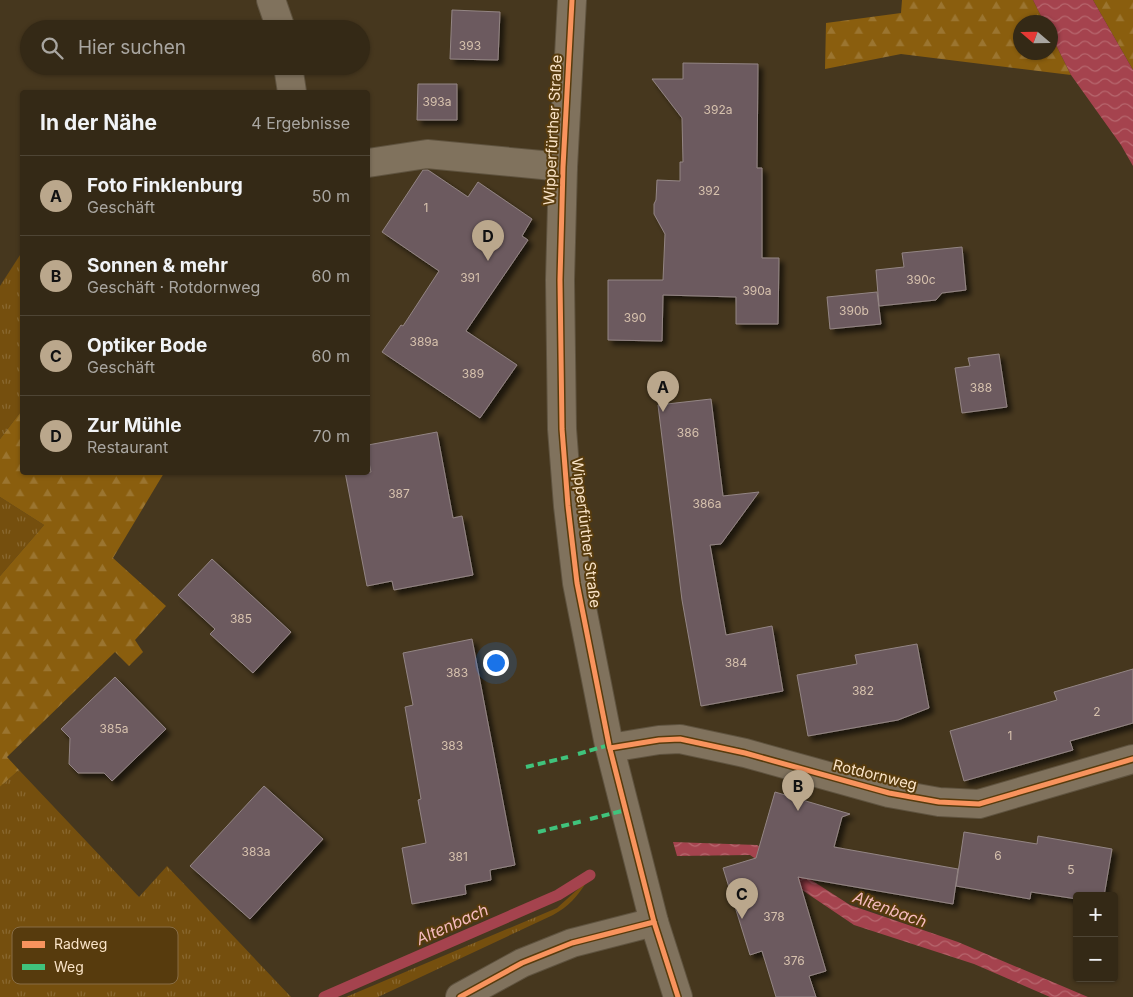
<!DOCTYPE html>
<html lang="de">
<head>
<meta charset="utf-8">
<style>
	body { margin:0; font-family:Inter,sans-serif; background:#3f3523; color:#f1f3f6 }
	.controls { position:absolute; right:15px; bottom:15px; display:grid; overflow:hidden; border-radius:5px; box-shadow:0 1px 4px #0004 }
	.controls button { width:45px; height:45px; display:grid; place-items:center; padding:0; border:0; border-bottom:1px solid #4e4535; background:#342916; color:#f1f3f6; font:25px sans-serif }
	.compass { position:absolute; left:1013px; top:15px; width:45px; height:45px; border-radius:50%; background:#342916; box-shadow:0 1px 4px #0004; rotate:290deg }
	.you { position:absolute; left:495px; top:662px; width:18px; height:18px; margin:-12px; border:4px solid #fff; border-radius:50%; background:#1a73e8; box-shadow:0 0 0 8px #1a73e833 }
	.badge { display:grid; place-items:center; width:32px; height:32px; border-radius:50%; background:#baa78c; color:#111; font-size:16px; font-weight:700 }
	.pin { position:absolute; translate:-50% -41px; filter:drop-shadow(0 1px 2px #0008) }
	.pin::after { content:''; position:absolute; top:26px; width:18px; height:15px; background:inherit; clip-path:polygon(0 0,100% 0,50% 100%) }
	.list { margin:0; padding:0; list-style:none }
	h2 { display:flex; justify-content:space-between; align-items:center; height:65px; margin:0; padding:0 20px; font-size:21px }
	h2 small { font-size:16px; font-weight:400; color:#a9a6a1 }
	.list li { display:grid; grid-template-columns:32px 1fr auto; gap:15px; align-items:center; box-sizing:border-box; height:80px; padding:0 20px; border-top:1px solid #4e4535 }
	.list b { display:block; font-size:19px; white-space:nowrap }
	.list p { margin:0; font-size:16px; white-space:nowrap; color:#a9a6a1 }
	.list em { font-size:16px; font-style:normal; color:#a9a6a1 }
	.icon { flex:none; width:28px; height:28px; fill:none; stroke:currentColor; stroke-width:2; stroke-linecap:round; stroke-linejoin:round }
	.map { position:relative; flex:none; width:1133px; height:997px; overflow:hidden }
	.search { position:absolute; background:#342916; box-shadow:0 1px 4px #0004; left:20px; top:20px; width:350px; height:55px; display:flex; align-items:center; gap:12px; box-sizing:border-box; padding:0 18px; border-radius:28px; color:#a9a6a1; font-size:19px }
	.panel { position:absolute; background:#342916; box-shadow:0 1px 4px #0004; left:20px; top:90px; width:350px; height:385px; border-radius:5px }
	.map>svg:first-child { display:block }
	.grass { fill:url(#grass-tufts) }
	.forest { fill:url(#forest-firs) }
	.water { fill:url(#water-waves) }
	.lines { fill:none; stroke-linecap:round; stroke-linejoin:round }
	.stream { stroke:#a5434e; stroke-width:11 }
	.building { fill:#6c5a5f; stroke:#938584; filter:url(#shadow) }
	.minor-casing { stroke:#5f533f; stroke-width:30 }
	.tertiary-casing { stroke:#5f533f; stroke-width:30 }
	.secondary-casing { stroke:#5f533f; stroke-width:30 }
	.minor { stroke:#80725d; stroke-width:28 }
	.tertiary { stroke:#80725d; stroke-width:28 }
	.secondary { stroke:#80725d; stroke-width:28 }
	.quiet { stroke:#40c37c; stroke-width:4; stroke-dasharray:8 4; stroke-linecap:butt }
	.cycleway-casing { stroke:#573b0d; stroke-width:8 }
	.cycleway { stroke:#f8935d; stroke-width:5 }
	.labels { text-anchor:middle; stroke-width:4; stroke-linejoin:round; paint-order:stroke }
	.number-label { font-size:12px; fill:#d6c1ad }
	.street-label { font-size:15px; fill:#f9e3c7; stroke:#573b0d }
	.water-label { font-size:16px; font-style:italic; fill:#f6bcbf; stroke:#573b0d }
	.key { fill:#573b0d; stroke:#886d45; stroke-width:1 }
	.key-label { font-size:14px; fill:#f9e3c7 }
</style>
</head>
<body>
<div class="map">
<svg width="1133" height="997" viewBox="0 0 1133 997">
	<defs>
		<pattern id="grass-tufts" width="24" height="20" patternUnits="userSpaceOnUse" patternTransform="scale(1.25)"><rect width="24" height="20" fill="#754f0e"/><path d="M3 7l-1-3M5 7V3M7 7l1-3M15 17l-1-3M17 17v-4M19 17l1-3" fill="none" stroke="#896830"/></pattern>
		<pattern id="forest-firs" width="22" height="20" patternUnits="userSpaceOnUse" patternTransform="scale(1.25)"><rect width="22" height="20" fill="#8a5e0e"/><path d="M5 1l3.5 6h-7zM16 11l3.5 6h-7z" fill="#9b7530"/></pattern>
		<pattern id="water-waves" width="16" height="10" patternUnits="userSpaceOnUse" patternTransform="scale(1.25)"><rect width="16" height="10" fill="#a5434e"/><path d="M0 5q4-4 8 0t8 0" fill="none" stroke="#b7676e"/></pattern>
		<filter id="shadow"><feDropShadow dx="4.5" dy="4.5" stdDeviation="2.5" flood-color="#0009"/></filter>
	</defs>
	<rect width="100%" height="100%" fill="#46371e"/>
	<g class="grass">
		<polygon points="22,252 22,410 0,439 0,286"/>
		<polygon points="0,497 44,525 0,576"/>
		<polygon points="19,770 139,897 167,866 291,997 0,997 0,787"/>
		<path d="M587 881C578 896 568 907 553 915L378 997H346L557 908Z"/>
	</g>
	<g class="forest">
		<polygon points="902,0 1033,0 1044,22 1020,22 1020,52 1050,52 1051,35 1071,75 901,54 825,69 826,23 901,13"/>
		<polygon points="1093,0 1133,0 1133,70"/>
		<polygon points="22,410 22,472 164,473 113,558 166,606 135,640 143,652 129,666 115,652 7,757 19,770 0,787 0,576 44,525 0,497 0,439"/>
	</g>
	<g class="water">
		<polygon points="1033,0 1093,0 1133,70 1133,166 1121,145 1071,75 1051,35 1050,22 1044,22"/>
		<polygon points="673,842 757,845 850,905 958,942 1088,997 1050,997 974,964 854,925 750,855 677,856"/>
	</g>
	<g class="lines">
		<polyline class="stream" points="324,997 558,895 590,875"/>
	</g>
	<g class="building">
		<polygon points="452,10 500,12 498,60 450,59"/>
		<polygon points="683,63 758,64 757,168 762,168 762,258 779,258 778,324 736,324 736,297 663,295 662,341 608,340 608,280 663,280 665,234 654,214 654,204 656,200 657,180 680,181 680,162 683,162 682,118 652,79 683,79"/>
		<polygon points="418,84 457,84 457,120 417,120"/>
		<polygon points="423,170 428,170 468,197 478,182 532,219 522,236 528,240 466,331 517,365 480,418 382,352 401,325 403,326 439,271 382,232"/>
		<polygon points="962,247 966,290 942,293 936,300 879,306 876,270 904,267 902,253"/>
		<polygon points="877,292 881,324 830,329 827,297"/>
		<polygon points="999,354 1007,407 962,413 955,368 970,366 968,358"/>
		<polygon points="711,399 723,496 759,492 721,544 710,545 726,635 772,626 783,691 701,706 682,600 658,405"/>
		<polygon points="437,432 453,518 462,516 473,575 394,590 392,581 367,586 345,472 371,472 368,458 368,445"/>
		<polygon points="212,559 291,632 253,673 210,634 215,629 178,595"/>
		<polygon points="472,639 515,865 490,870 491,880 465,885 466,894 412,904 402,848 426,843 418,800 421,799 405,707 413,705 403,653"/>
		<polygon points="917,644 929,708 898,720 808,736 797,675 857,664 855,655"/>
		<polygon points="1133,669 1133,723 1070,741 1073,750 964,781 950,731 1057,700 1054,692"/>
		<polygon points="115,677 166,729 112,781 104,773 78,773 69,764 70,738 61,729"/>
		<polygon points="264,786 323,839 250,919 190,866"/>
		<polygon points="775,792 850,814 842,817 834,847 958,869 953,904 798,877 826,971 809,976 816,997 776,997 762,951 750,955 723,868 756,858"/>
		<polygon points="964,832 1037,844 1038,836 1112,849 1104,896 1077,896 1077,899 1031,892 1030,899 956,886"/>
	</g>
	<g class="lines">
		<g class="minor-casing">
			<g id="minor">
				<polyline points="271,0 281,29"/>
				<polyline points="288,66 292,92"/>
				<polyline points="368,163 427,154 563,167"/>
				<polyline points="610,748 659,740 680,739 745,753 889,793 939,802 979,804 1133,759"/>
			</g>
		</g>
		<g class="tertiary-casing">
			<polyline id="tertiary" points="460,997 522,963 572,943 654,922"/>
		</g>
		<g class="secondary-casing">
			<polyline id="secondary" points="572,0 563,167 560,280 562,429 568,506 577,583 609,745 654,922 678,997"/>
		</g>
		<use href="#minor" class="minor"/>
		<use href="#tertiary" class="tertiary"/>
		<use href="#secondary" class="secondary"/>
		<g class="quiet">
			<polyline points="578,754 609,745"/>
			<polyline points="526,767 568,757"/>
			<polyline points="590,819 626,810"/>
			<polyline points="538,832 583,821"/>
		</g>
		<g class="cycleway-casing">
			<g id="cycleway">
				<polyline points="572,0 563,167 560,280 562,429 568,506 577,583 609,745 654,922 678,997"/>
				<polyline points="610,748 659,740 680,739 745,753 889,793 939,802 979,804 1133,759"/>
				<polyline points="460,997 522,963 572,943 654,922"/>
			</g>
		</g>
		<use href="#cycleway" class="cycleway"/>
	</g>
	<g class="labels">
		<g class="number-label">
			<text x="470" y="50">393</text>
			<text x="437" y="106">393a</text>
			<text x="718" y="114">392a</text>
			<text x="709" y="195">392</text>
			<text x="426" y="212">1</text>
			<text x="470" y="282">391</text>
			<text x="921" y="284">390c</text>
			<text x="757" y="295">390a</text>
			<text x="854" y="315">390b</text>
			<text x="635" y="322">390</text>
			<text x="424" y="346">389a</text>
			<text x="473" y="378">389</text>
			<text x="981" y="392">388</text>
			<text x="688" y="437">386</text>
			<text x="399" y="498">387</text>
			<text x="707" y="508">386a</text>
			<text x="241" y="623">385</text>
			<text x="736" y="667">384</text>
			<text x="457" y="677">383</text>
			<text x="863" y="695">382</text>
			<text x="1097" y="716">2</text>
			<text x="114" y="733">385a</text>
			<text x="1010" y="740">1</text>
			<text x="452" y="750">383</text>
			<text x="256" y="856">383a</text>
			<text x="998" y="860">6</text>
			<text x="458" y="861">381</text>
			<text x="1071" y="874">5</text>
			<text x="774" y="921">378</text>
			<text x="794" y="965">376</text>
		</g>
		<g class="street-label">
			<text transform="translate(553 130) rotate(-87)" y="5">Wipperfürther Straße</text>
			<text transform="translate(586 533) rotate(83)" y="5">Wipperfürther Straße</text>
			<text transform="translate(875 775) rotate(14)" y="5">Rotdornweg</text>
		</g>
		<g class="water-label">
			<text transform="translate(890 909) rotate(20)" y="6">Altenbach</text>
			<text transform="translate(452 924) rotate(-24)" y="6">Altenbach</text>
		</g>
	</g>
	<rect x="12" y="927" width="166" height="57" rx="8" class="key"/>
	<rect x="22" y="941" width="23" height="7" fill="#f8935d"/>
	<rect x="22" y="964" width="23" height="6" fill="#40c37c"/>
	<g class="key-label">
		<text x="54" y="949">Radweg</text>
		<text x="54" y="972">Weg</text>
	</g>
</svg>
<div class="controls">
<button>+</button>
<button>−</button>
</div>
<svg class="compass" viewBox="-18 -18 36 36"><path d="M0-13l5 13h-10z" fill="#e53935"/><path d="M0 13l5-13h-10z" fill="#a9a6a1"/></svg>
<div class="you"></div>
<div class="pin badge" style="left:663px;top:412px">A</div>
<div class="pin badge" style="left:798px;top:811px">B</div>
<div class="pin badge" style="left:742px;top:919px">C</div>
<div class="pin badge" style="left:488px;top:261px">D</div>
<div class="search"><svg class="icon" aria-label="search" viewBox="0 0 24 24"><circle cx="10" cy="10" r="6"/><path d="M15 15l6 6"/></svg>Hier suchen</div>
<section class="panel">
<h2>In der Nähe<small>4 Ergebnisse</small></h2>
<ul class="list">
<li><span class="badge">A</span><div><b>Foto Finklenburg</b><p>Geschäft</p></div><em>50 m</em></li>
<li><span class="badge">B</span><div><b>Sonnen &amp; mehr</b><p>Geschäft · Rotdornweg</p></div><em>60 m</em></li>
<li><span class="badge">C</span><div><b>Optiker Bode</b><p>Geschäft</p></div><em>60 m</em></li>
<li><span class="badge">D</span><div><b>Zur Mühle</b><p>Restaurant</p></div><em>70 m</em></li>
</ul>
</section>
</div>
</body>
</html>
